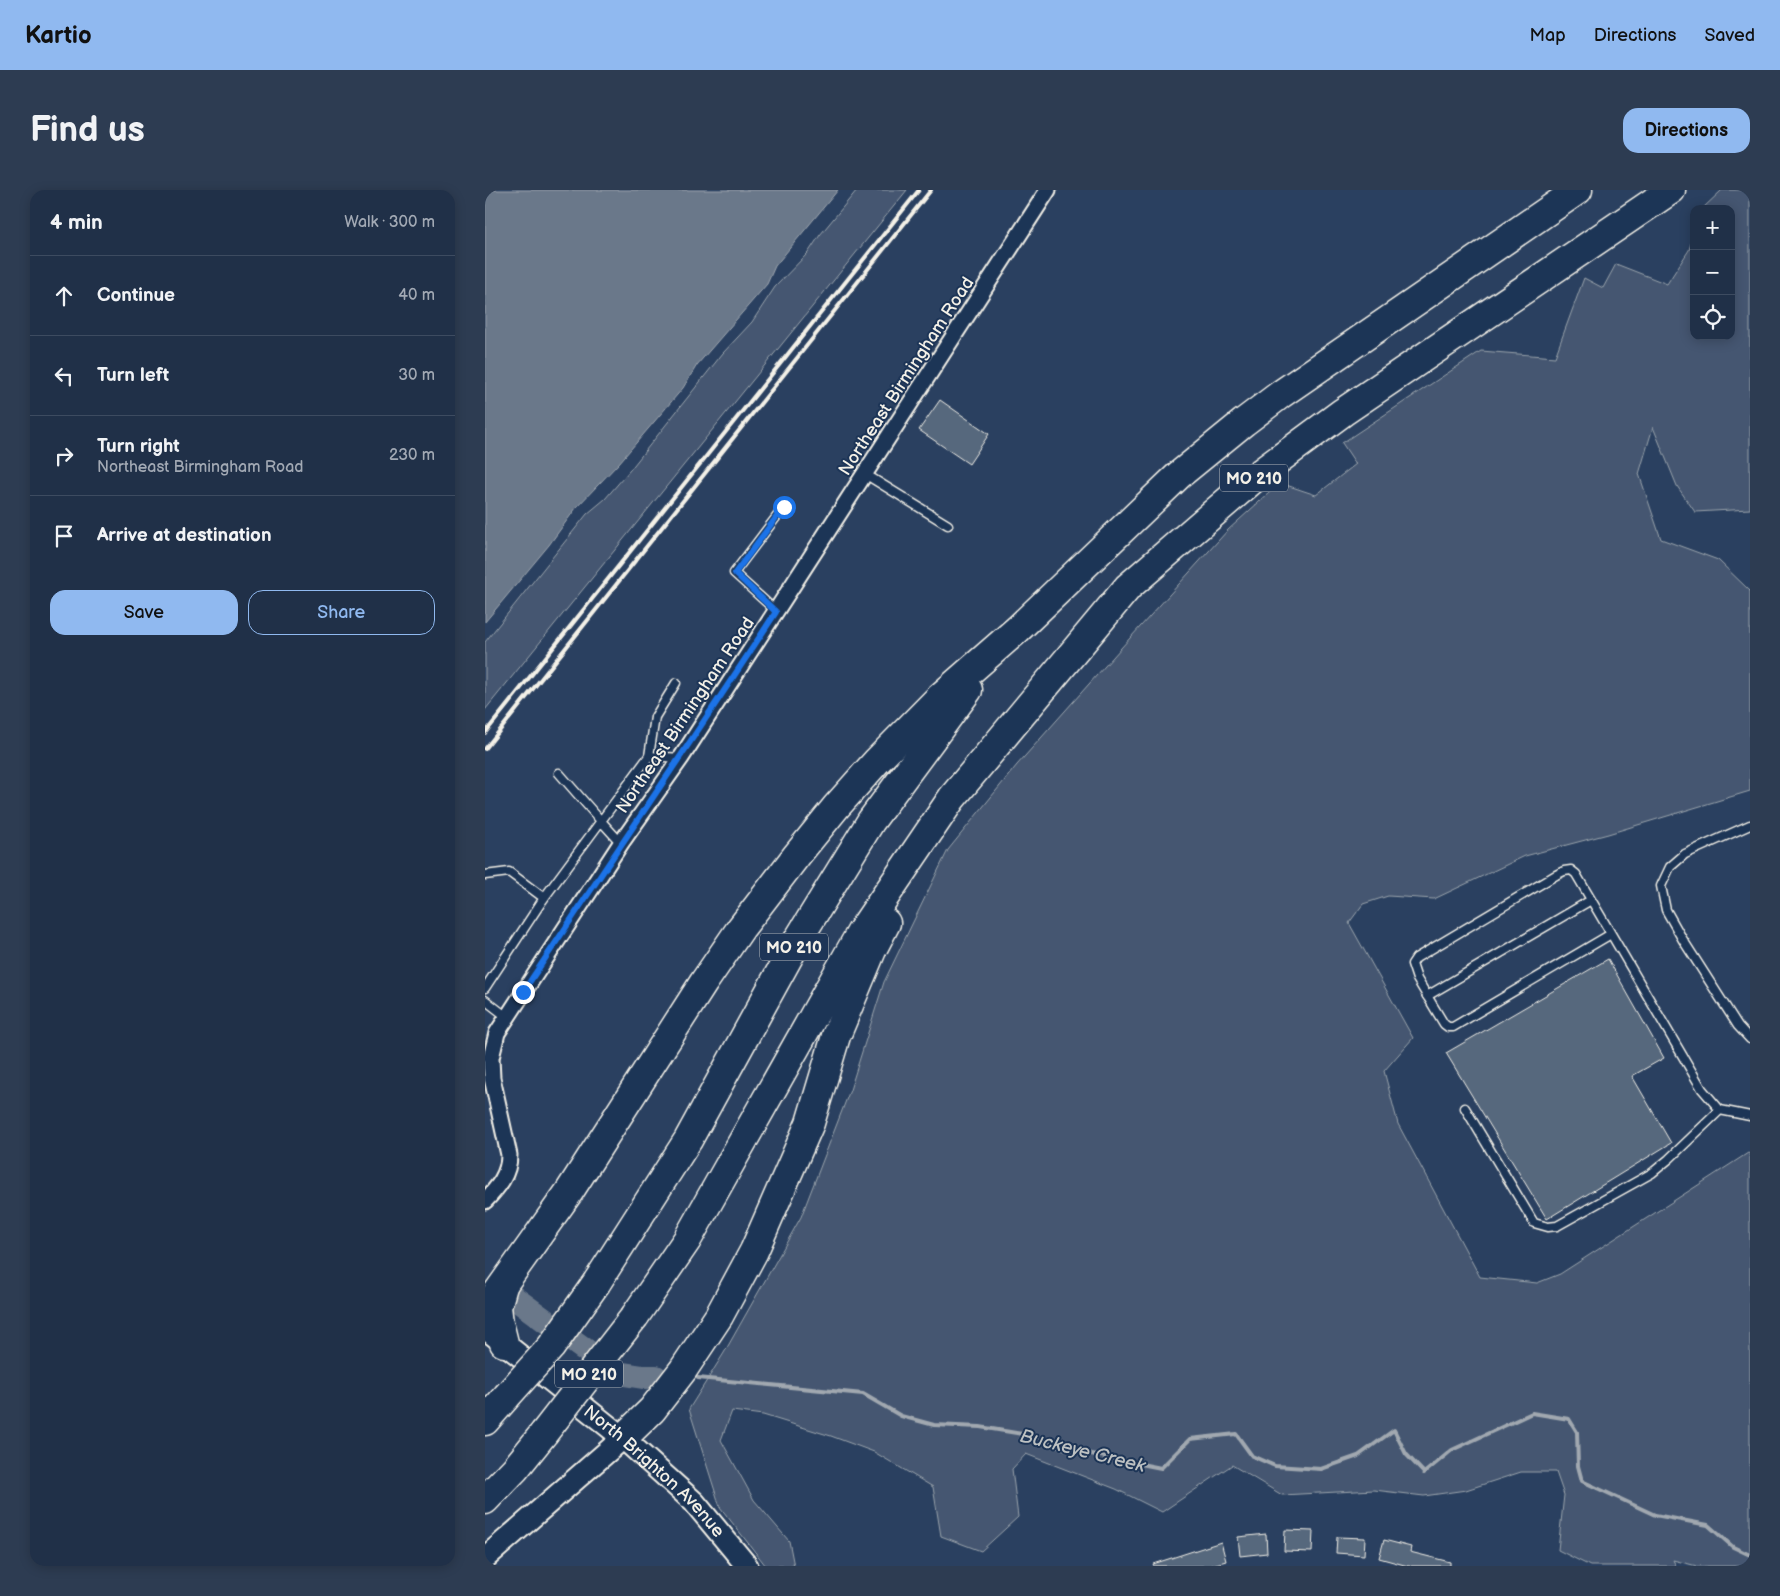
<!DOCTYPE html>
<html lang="en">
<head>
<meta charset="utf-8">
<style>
	body { margin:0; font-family:"Balsamiq Sans",sans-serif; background:#2d3c52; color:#f1f3f6 }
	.controls { position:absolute; right:15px; top:15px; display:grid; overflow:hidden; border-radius:10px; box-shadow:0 2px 12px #0003 }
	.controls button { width:45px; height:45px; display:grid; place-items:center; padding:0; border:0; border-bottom:1px solid #3d4b60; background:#203048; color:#f1f3f6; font:25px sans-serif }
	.stop { position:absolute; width:15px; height:15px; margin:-11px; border:4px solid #1a73e8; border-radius:50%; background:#fff }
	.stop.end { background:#1a73e8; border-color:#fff; box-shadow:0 1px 5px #0008 }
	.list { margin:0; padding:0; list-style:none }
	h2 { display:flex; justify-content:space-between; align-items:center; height:65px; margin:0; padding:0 20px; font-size:21px }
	h2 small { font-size:16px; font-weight:400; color:#a2a9b4 }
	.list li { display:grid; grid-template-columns:32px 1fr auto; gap:15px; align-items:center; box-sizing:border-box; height:80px; padding:0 20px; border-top:1px solid #3d4b60 }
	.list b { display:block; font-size:19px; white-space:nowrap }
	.list p { margin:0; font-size:16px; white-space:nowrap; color:#a2a9b4 }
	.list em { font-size:16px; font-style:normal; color:#a2a9b4 }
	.actions { display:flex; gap:10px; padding:15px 20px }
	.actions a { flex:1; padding:11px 0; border:1px solid #90b9f0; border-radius:15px; text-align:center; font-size:18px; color:#90b9f0 }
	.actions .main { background:#90b9f0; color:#111 }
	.icon { flex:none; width:28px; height:28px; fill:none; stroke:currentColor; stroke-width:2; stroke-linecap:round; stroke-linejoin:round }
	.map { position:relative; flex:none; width:1265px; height:1376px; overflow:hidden; border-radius:15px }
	header { display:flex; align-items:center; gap:30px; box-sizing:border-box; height:70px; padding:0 25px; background:#90b9f0; color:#111 }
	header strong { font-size:24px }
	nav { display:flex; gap:28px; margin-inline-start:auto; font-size:18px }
	.intro { display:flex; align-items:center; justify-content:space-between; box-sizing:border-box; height:120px; padding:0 30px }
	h1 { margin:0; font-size:35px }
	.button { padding:12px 22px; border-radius:15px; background:#90b9f0; color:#111; font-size:18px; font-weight:700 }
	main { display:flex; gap:30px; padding:0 30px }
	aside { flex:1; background:#203048; border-radius:15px; box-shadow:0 2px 12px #0003 }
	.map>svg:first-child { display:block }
	.green { fill:#445771; stroke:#9ca4ac }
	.water { fill:#6a788a; stroke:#a1a8b0 }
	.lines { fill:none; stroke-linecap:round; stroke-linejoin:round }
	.stream { stroke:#a1a8b0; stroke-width:4 }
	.river { stroke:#6a788a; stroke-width:24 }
	.building { fill:#56677d; stroke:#f4f1e8 }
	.lane-casing { stroke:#f4f1e8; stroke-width:11 }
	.street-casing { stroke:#f4f1e8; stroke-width:19 }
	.secondary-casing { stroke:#f4f1e8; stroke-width:25 }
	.highway-casing { stroke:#f4f1e8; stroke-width:31 }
	.lane { stroke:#1d3557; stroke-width:8 }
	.street { stroke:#1d3557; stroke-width:15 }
	.secondary { stroke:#1d3557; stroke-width:21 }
	.highway { stroke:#1d3557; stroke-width:28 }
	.rail { stroke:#f4f1e8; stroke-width:4 }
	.highway-bridge-casing { stroke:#f4f1e8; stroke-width:31; stroke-linecap:butt }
	.highway-bridge { stroke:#1d3557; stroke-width:28 }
	.route { stroke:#1a73e8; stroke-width:6 }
	.labels { text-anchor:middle; stroke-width:4; stroke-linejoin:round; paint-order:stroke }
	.shield { fill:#1d3557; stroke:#b4b9bc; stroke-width:1 }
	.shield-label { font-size:16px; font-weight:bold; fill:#f4f1e8 }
	.street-label { font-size:18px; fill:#f4f1e8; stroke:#1d3557 }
	.water-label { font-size:19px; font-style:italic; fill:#bdc1c2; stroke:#1d3557 }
</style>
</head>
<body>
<header>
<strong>Kartio</strong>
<nav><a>Map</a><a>Directions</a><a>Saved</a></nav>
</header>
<div class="intro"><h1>Find us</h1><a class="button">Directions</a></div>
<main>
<aside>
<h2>4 min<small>Walk · 300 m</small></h2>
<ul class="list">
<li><svg class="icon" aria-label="ahead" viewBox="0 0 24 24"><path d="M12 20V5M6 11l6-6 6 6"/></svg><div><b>Continue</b></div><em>40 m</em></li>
<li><svg class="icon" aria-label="left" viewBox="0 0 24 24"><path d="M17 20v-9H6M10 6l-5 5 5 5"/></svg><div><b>Turn left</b></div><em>30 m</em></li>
<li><svg class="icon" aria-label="right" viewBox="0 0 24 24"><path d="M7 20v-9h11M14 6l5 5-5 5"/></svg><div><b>Turn right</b><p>Northeast Birmingham Road</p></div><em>230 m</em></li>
<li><svg class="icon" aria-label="arrive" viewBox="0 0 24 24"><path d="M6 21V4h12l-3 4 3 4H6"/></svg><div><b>Arrive at destination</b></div></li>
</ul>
<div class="actions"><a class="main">Save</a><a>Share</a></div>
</aside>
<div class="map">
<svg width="1265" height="1376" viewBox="0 0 1265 1376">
	<rect width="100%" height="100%" fill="#2a4060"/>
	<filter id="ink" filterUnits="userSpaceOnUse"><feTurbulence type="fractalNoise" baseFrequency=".02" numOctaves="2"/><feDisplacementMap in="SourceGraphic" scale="10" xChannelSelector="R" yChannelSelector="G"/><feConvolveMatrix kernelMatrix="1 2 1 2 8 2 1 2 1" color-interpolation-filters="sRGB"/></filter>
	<g filter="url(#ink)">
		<g class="green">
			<polygon points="372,0 422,0 0,520 0,452 102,324 120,309 145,280 238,163 267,132 290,97 323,63 335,45"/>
			<polygon points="1237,0 1265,0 1265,319 1210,322 1192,296 1168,237 1154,284 1176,349 1233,370 1265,401 1265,601 1123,644 1040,666 949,709 903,706 878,714 864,733 928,848 899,881 913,934 995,1087 1052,1093 1075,1084 1263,963 1265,964 1265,1376 1212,1376 1188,1370 1191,1376 1105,1376 1073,1360 1079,1305 1071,1282 1036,1282 981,1300 939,1306 889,1300 797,1305 747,1275 677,1322 631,1299 541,1264 527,1279 533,1327 496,1361 456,1346 448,1297 389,1262 346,1246 278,1225 247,1221 236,1250 269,1310 304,1351 309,1376 281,1376 235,1317 204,1219 239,1163 316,1027 365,900 399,792 463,660 532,575 636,458 743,340 795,293 831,305 871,274 857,253 996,161 1070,167 1099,88 1118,98 1131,74 1182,94 1204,60 1209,43 1209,146 1246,146 1246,19 1217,19"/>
		</g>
		<polygon class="water" points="0,0 353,0 290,76 282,94 212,175 198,198 134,273 91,318 64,355 0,432"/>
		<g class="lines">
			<polyline class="stream" points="213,1188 378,1204 416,1226 449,1235 495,1237 550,1246 581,1259 676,1278 705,1249 751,1244 767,1266 790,1276 836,1279 873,1266 909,1240 921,1264 939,1283 967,1260 1047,1223 1084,1229 1092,1242 1093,1276 1097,1291 1170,1325 1223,1335 1248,1357 1265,1365"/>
			<polyline class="river" points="28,1107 132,1183 158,1187 171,1187"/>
		</g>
		<g class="building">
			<polygon points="455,210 504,244 484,274 434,240"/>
			<polygon points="1123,769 1179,868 1147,886 1186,953 1062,1029 961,863"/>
			<polygon points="800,1340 828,1341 827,1362 799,1361"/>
			<polygon points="781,1344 782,1363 755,1366 753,1347"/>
			<polygon points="852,1347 880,1348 879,1365 851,1363"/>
			<polygon points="899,1350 926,1357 925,1362 965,1372 965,1376 923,1376 894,1368"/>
			<polygon points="736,1352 741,1371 724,1376 669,1376 668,1374"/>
		</g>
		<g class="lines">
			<g class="lane-casing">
				<g id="lane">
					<polyline points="380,284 463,335"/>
					<polyline points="291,421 249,383 299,317"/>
					<polyline points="164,566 170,527 191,493"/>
					<polyline points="1265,635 1200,664 1185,677 1176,696 1181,720 1198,750 1253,836 1265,849"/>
					<polyline points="136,653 116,631 164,566 196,568"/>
					<polyline points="0,685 24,682 59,708"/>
					<polyline points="1126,744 968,837 963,837 959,834 932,789 927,774 931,768 1071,685 1079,681 1086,680 1091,684 1217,899 1235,920"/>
					<polyline points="0,798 59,708 116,631 74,583"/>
					<polyline points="942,806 1106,710"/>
					<polyline points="0,810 22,827"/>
					<polyline points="980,918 1049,1033 1063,1037 1072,1036 1167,983 1184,969 1235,920 1265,926"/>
				</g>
			</g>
			<g class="street-casing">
				<path id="street" d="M0 1011C13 997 24 985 24 965L7 888 6 868 12 843 136 653 196 568 563 0"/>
			</g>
			<g class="secondary-casing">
				<g id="secondary">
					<path id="s1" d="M0 1138 138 1248 209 1312 262 1376"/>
					<polyline points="0,1368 138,1248"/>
				</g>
			</g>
			<g class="highway-casing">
				<g id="highway">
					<polyline points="112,1092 203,950 314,748 386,631 483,500"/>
					<polyline points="18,1096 12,1117 14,1133 19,1153"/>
					<polyline points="0,1120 84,1002 219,792 256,738 312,665 351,617 392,571 454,508 533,439 694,285 759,232 796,204 1093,0"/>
					<polyline points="150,1126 202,1050 376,742 467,608 643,397 774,284 858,222 1186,0"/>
					<polyline points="0,1231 22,1206"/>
					<polyline points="138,1248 167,1220 198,1180 234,1126 269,1061 325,933 351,846 387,760 401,733"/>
					<polyline points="0,1310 30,1279 59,1243"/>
				</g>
			</g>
			<use href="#lane" class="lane"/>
			<use href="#street" class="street"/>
			<use href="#secondary" class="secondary"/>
			<use href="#highway" class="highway"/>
			<g class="rail">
				<polyline points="0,543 434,0"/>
				<polyline points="0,559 446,0"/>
			</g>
			<g class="highway-bridge-casing">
				<g id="highway-bridge">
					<polyline points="22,1206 66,1157 112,1092"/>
					<polyline points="59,1243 150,1126"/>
				</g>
			</g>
			<use href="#highway-bridge" class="highway-bridge"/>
		</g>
	</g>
	<g class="lines" filter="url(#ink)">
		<path class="route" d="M38 802C122 675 208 549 291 422L250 383 299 317"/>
	</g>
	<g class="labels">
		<g class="shield">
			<rect x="735" y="274.5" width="68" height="27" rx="4"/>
			<rect x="275" y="743.5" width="68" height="27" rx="4"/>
			<rect x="70" y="1170.5" width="68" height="27" rx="4"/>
		</g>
		<g class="shield-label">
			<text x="769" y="294">MO 210</text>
			<text x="309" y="763">MO 210</text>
			<text x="104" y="1190">MO 210</text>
		</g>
		<g class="street-label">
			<text transform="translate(421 186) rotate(-57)" y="6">Northeast Birmingham Road</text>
			<text transform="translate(200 525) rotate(-56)" y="6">Northeast Birmingham Road</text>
			<text dy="6" stroke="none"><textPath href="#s1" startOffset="222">North Brighton Avenue</textPath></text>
		</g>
		<g class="water-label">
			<text transform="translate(598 1260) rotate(14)" y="7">Buckeye Creek</text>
		</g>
	</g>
</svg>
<div class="controls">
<button>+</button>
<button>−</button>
<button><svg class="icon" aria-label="locate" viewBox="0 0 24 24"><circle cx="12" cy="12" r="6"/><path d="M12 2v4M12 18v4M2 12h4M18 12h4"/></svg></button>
</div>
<div class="stop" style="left:299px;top:317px"></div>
<div class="stop end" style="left:38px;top:802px"></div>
</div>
</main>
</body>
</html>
